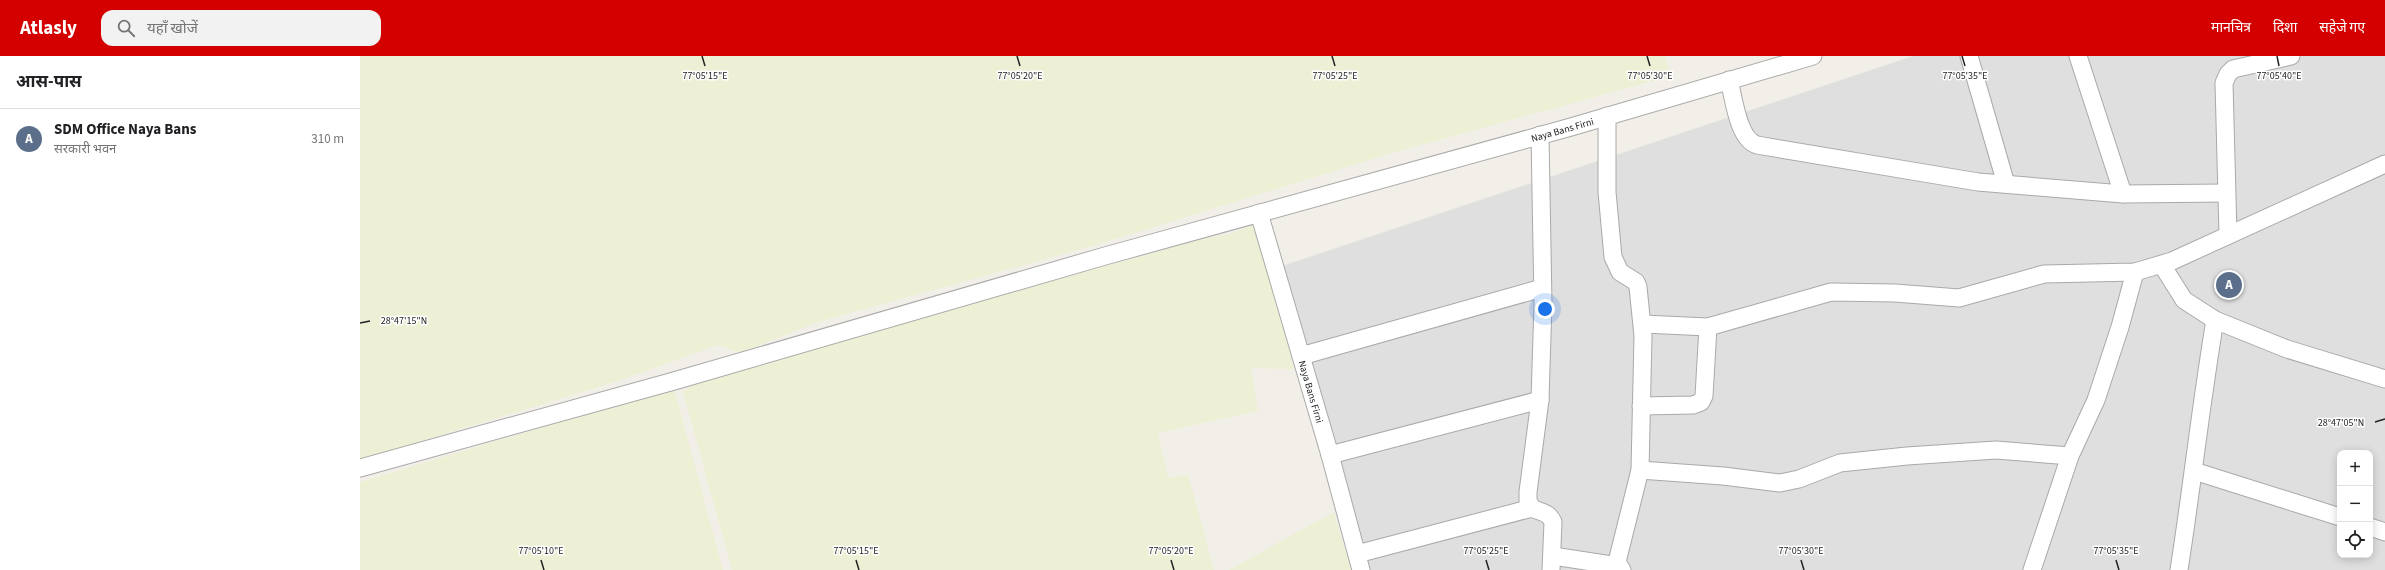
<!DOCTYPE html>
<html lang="hi">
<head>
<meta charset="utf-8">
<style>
	body { margin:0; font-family:"Source Sans 3","Noto Sans Devanagari",sans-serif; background:#f2f2f2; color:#202124 }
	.controls { position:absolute; right:12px; bottom:12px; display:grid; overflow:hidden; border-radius:8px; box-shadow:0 2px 10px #0003 }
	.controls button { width:36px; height:36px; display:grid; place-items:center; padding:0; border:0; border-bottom:1px solid #e0e0e0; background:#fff; color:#202124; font:20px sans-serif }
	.you { position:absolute; left:1185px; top:253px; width:14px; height:14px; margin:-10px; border:3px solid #fff; border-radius:50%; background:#1a73e8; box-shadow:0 0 0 6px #1a73e833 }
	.badge { display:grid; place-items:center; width:26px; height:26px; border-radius:50%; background:#d40000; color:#fff; font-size:13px; font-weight:700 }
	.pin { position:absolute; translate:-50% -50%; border:2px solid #fff; box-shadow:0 1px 4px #0006 }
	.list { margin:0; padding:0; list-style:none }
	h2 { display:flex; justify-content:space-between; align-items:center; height:52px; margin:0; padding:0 16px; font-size:17px }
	h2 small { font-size:13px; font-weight:400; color:#757577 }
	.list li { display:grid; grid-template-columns:26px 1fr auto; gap:12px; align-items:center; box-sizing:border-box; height:60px; padding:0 16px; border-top:1px solid #e0e0e0 }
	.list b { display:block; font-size:15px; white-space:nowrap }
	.list p { margin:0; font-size:13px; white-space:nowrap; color:#757577 }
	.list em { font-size:13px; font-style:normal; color:#757577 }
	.icon { flex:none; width:22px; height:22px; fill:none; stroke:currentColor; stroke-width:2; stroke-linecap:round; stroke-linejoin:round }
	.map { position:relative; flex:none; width:2025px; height:514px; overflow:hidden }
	header { display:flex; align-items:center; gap:24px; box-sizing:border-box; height:56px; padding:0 20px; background:#d40000; color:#fff }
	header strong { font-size:19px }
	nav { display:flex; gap:22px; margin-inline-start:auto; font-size:14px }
	.search { width:280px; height:36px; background:#f2f2f2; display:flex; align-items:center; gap:10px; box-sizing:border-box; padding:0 14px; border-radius:12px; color:#757577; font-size:15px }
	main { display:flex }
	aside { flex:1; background:#fff }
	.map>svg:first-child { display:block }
	.residential { fill:#e0dfdf; fill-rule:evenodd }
	.farmland { fill:#eef0d5 }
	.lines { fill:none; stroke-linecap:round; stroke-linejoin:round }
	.street-casing { stroke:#a9a9a9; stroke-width:19 }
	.street { stroke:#fff; stroke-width:17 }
	.ticks { fill:none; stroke:#222; stroke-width:1.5 }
	.labels { text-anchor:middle; stroke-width:3; stroke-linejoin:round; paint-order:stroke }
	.street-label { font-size:10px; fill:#222; stroke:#fff }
	.ticks-label { font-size:10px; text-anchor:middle; fill:#222; stroke:#fff; stroke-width:3; stroke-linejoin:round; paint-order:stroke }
</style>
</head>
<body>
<header>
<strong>Atlasly</strong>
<div class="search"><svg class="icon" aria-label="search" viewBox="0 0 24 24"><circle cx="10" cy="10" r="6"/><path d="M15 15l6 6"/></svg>यहाँ खोजें</div>
<nav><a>मानचित्र</a><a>दिशा</a><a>सहेजे गए</a></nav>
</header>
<main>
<aside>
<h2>आस-पास<small></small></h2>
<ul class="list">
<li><span class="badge" style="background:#5c6f8a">A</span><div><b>SDM Office Naya Bans</b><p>सरकारी भवन</p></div><em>310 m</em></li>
</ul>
</aside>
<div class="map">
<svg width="2025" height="514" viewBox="0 0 2025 514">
	<rect width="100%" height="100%" fill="#f2efe9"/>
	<path class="residential" d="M1553 0H2025V514H995L910 214ZM1980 397H2010V499H1980Z"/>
	<g class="farmland">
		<polygon points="0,0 1305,0 1311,20 1032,97 736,189 458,266 380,297 358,289 261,324 0,404"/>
		<polygon points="895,168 934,313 891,312 898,355 798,377 808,422 828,418 854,514 372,514 323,336 333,329 616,246 842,183 870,178"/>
		<polygon points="314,332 363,514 0,514 0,426"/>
		<polygon points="974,456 991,514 869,514"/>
	</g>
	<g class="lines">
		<g class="street-casing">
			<g id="street">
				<polyline points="1609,0 1646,128"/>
				<polyline points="1718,0 1763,138"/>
				<path d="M1369 24C1374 43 1378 83 1397 89L1618 126 1763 138 1866 137"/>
				<polyline points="1247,60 1247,136 1253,201 1260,216 1276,226 1278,231 1283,280 1280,414 1257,506 1262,514"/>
				<path d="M1180 79 1183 248 1180 344 1168 436V445L1172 452C1181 457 1188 455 1193 466L1191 514"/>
				<path id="s1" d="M899 157 970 399 1001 514"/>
				<polyline points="1868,179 1864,27 1868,18 1873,13 1931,0"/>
				<polyline points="1802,209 1824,244 1855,264 1927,293 2025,323"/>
				<polyline points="1283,268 1348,271 1471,236 1535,237 1599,242 1684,218 1775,216 1812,205 2025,108"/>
				<polyline points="941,300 1182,232"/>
				<polyline points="1281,350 1333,349 1341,346 1344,340 1348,271"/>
				<polyline points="970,399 1180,344"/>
				<path id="s2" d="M0 412 314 325 745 200 1211 71 1453 0"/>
				<polyline points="1280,414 1363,420 1420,427 1439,423 1480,407 1547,400 1636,394 1710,400"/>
				<polyline points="1834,415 1980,461"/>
				<polyline points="2010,471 2025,476"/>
				<polyline points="997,498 1172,452"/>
				<polyline points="1193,500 1258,510"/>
				<polyline points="1672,514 1710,400 1736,344 1760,271 1775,216"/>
				<path d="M1819 514C1832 431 1841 347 1855 264"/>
			</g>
		</g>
		<use href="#street" class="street"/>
	</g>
	<path class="ticks" d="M342 0 345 10M657 0 660 10M972 0 975 10M1287 0 1290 10M1602 0 1605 10M1917 0 1919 10M0 267 10 265M2015 366 2025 363M181 504 184 514M496 504 499 514M811 504 814 514M1126 504 1129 514M1441 504 1444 514M1756 504 1759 514"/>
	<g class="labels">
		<g class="street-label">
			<text dy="4" stroke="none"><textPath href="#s2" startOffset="1249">Naya Bans Firni</textPath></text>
			<text dy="4" stroke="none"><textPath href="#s1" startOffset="186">Naya Bans Firni</textPath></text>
		</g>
	</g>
	<g class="ticks-label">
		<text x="345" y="23">77°05'15"E</text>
		<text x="660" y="23">77°05'20"E</text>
		<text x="975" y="23">77°05'25"E</text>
		<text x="1290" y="23">77°05'30"E</text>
		<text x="1605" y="23">77°05'35"E</text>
		<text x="1919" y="23">77°05'40"E</text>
		<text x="44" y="268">28°47'15"N</text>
		<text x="1981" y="370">28°47'05"N</text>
		<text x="181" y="498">77°05'10"E</text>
		<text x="496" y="498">77°05'15"E</text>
		<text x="811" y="498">77°05'20"E</text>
		<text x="1126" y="498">77°05'25"E</text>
		<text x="1441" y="498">77°05'30"E</text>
		<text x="1756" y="498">77°05'35"E</text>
	</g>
</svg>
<div class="controls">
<button>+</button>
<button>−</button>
<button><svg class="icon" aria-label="locate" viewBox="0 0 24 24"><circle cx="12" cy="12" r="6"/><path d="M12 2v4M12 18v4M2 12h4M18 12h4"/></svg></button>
</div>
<div class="you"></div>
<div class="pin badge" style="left:1869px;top:229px;background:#5c6f8a">A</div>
</div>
</main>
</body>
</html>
